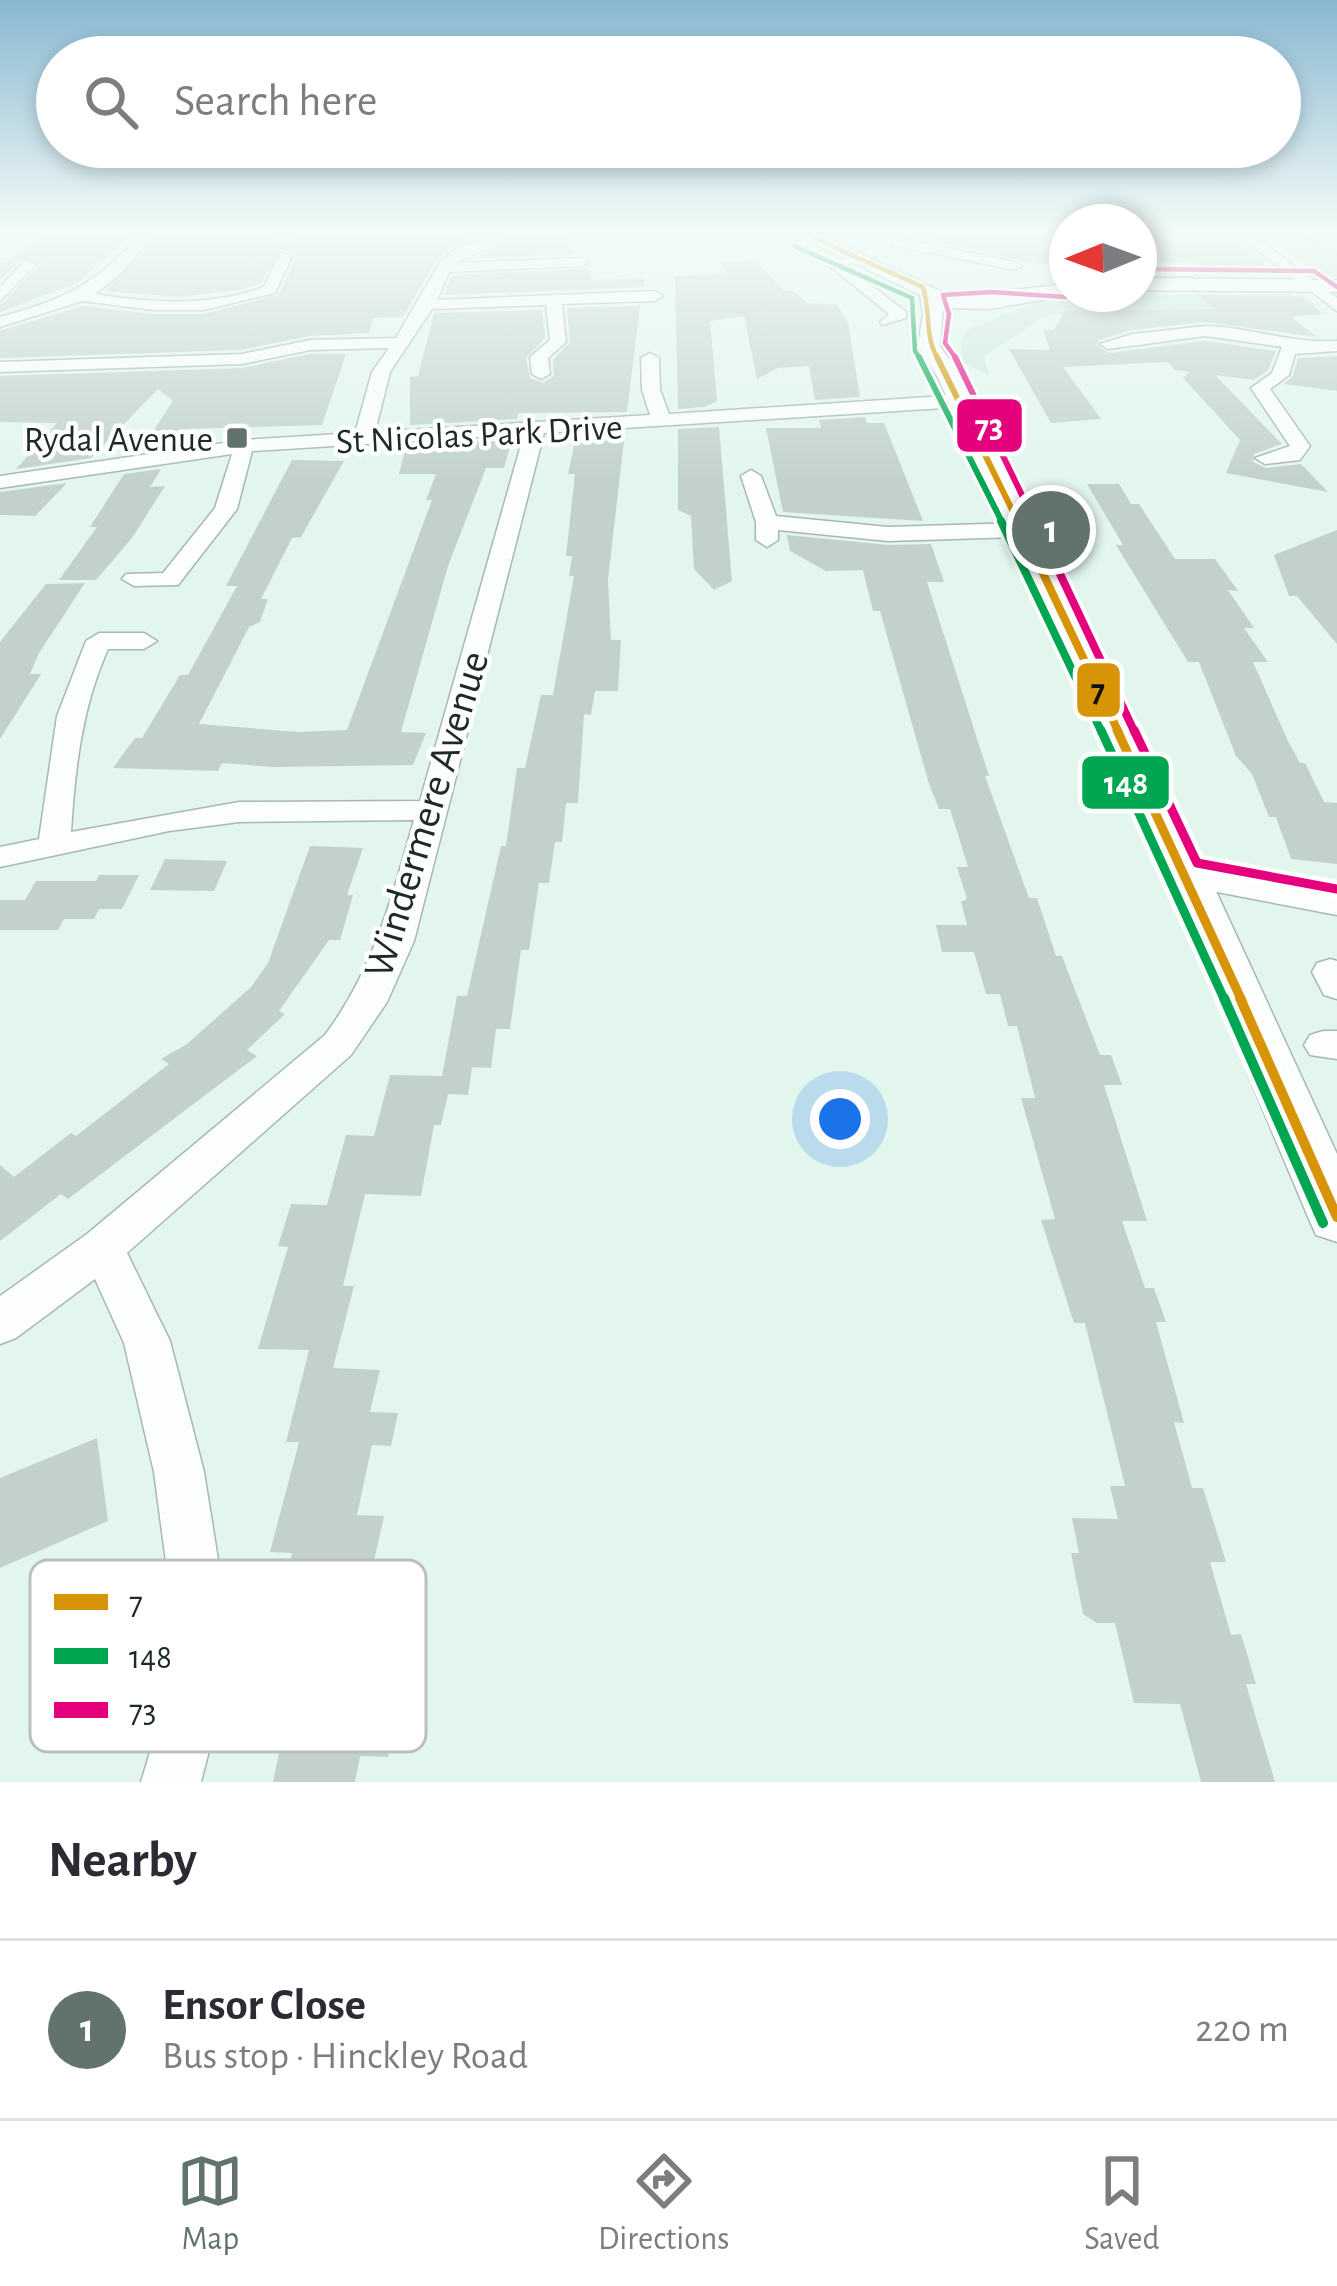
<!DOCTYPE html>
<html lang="en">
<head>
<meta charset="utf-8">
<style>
	body { margin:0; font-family:"Alegreya Sans",sans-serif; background:#f2f2f3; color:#2b2b33 }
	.compass { position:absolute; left:1049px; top:204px; width:108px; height:108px; border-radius:50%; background:#fff; box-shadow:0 6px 18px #0003; rotate:269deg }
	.you { position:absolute; left:840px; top:1119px; width:42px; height:42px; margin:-30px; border:9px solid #fff; border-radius:50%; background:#1a73e8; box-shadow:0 0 0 18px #1a73e833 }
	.badge { display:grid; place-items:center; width:78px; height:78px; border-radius:50%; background:#62726c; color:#fff; font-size:39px; font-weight:700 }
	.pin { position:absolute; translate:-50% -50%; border:6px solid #fff; box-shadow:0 3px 12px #0006 }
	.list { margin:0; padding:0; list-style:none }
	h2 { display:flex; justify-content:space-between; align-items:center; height:156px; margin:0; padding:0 48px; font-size:51px }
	h2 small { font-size:39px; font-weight:400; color:#7c7c81 }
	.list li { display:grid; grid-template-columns:78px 1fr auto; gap:36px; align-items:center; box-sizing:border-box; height:180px; padding:0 48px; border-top:3px solid #e1e1e2 }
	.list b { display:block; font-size:45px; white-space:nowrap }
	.list p { margin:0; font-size:39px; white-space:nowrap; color:#7c7c81 }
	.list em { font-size:39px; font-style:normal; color:#7c7c81 }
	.icon { flex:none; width:66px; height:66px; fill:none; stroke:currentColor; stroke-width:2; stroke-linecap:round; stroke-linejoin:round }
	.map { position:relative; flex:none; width:1337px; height:1782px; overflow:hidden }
	.search { position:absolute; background:#fff; box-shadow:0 6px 18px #0003; left:36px; right:36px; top:36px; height:132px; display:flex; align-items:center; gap:30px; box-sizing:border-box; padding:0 42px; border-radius:66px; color:#7c7c81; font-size:45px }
	.sheet { height:336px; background:#fff }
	nav { display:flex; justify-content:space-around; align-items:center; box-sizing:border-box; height:168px; border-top:3px solid #e1e1e2; background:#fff; font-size:33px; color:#7c7c81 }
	nav a { display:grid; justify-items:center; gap:6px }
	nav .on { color:#62726c }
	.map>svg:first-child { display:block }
	.green { fill:#cee8de }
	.building { fill:#c2d2cb }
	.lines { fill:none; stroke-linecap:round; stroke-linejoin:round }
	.minor-casing { stroke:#a8b7b2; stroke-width:3 }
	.major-casing { stroke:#a8b7b2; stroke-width:3 }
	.minor { fill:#fbfefc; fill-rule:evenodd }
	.major { fill:#fbfefc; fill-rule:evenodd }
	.bus-1-far4-casing { stroke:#fff; stroke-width:9 }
	.bus-1-far3-casing { stroke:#fff; stroke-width:12 }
	.bus-1-far2-casing { stroke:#fff; stroke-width:15 }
	.bus-1-far1-casing { stroke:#fff; stroke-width:18 }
	.bus-1-casing { stroke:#fff; stroke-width:20 }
	.bus-2-far4-casing { stroke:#fff; stroke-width:9 }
	.bus-2-far3-casing { stroke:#fff; stroke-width:12 }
	.bus-2-far2-casing { stroke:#fff; stroke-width:15 }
	.bus-2-far1-casing { stroke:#fff; stroke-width:18 }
	.bus-2-casing { stroke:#fff; stroke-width:20 }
	.bus-3-far3-casing { stroke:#fff; stroke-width:9 }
	.bus-3-far2-casing { stroke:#fff; stroke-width:12 }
	.bus-3-far1-casing { stroke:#fff; stroke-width:15 }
	.bus-3-casing { stroke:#fff; stroke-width:18 }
	.bus-1-far4 { stroke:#d69406; stroke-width:4.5 }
	.bus-1-far3 { stroke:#d69406; stroke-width:6 }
	.bus-1-far2 { stroke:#d69406; stroke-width:8 }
	.bus-1-far1 { stroke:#d69406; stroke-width:9 }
	.bus-1 { stroke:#d69406; stroke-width:10 }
	.bus-2-far4 { stroke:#00a651; stroke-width:4.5 }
	.bus-2-far3 { stroke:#00a651; stroke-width:6 }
	.bus-2-far2 { stroke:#00a651; stroke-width:8 }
	.bus-2-far1 { stroke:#00a651; stroke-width:9 }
	.bus-2 { stroke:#00a651; stroke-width:10 }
	.bus-3-far3 { stroke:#e5007d; stroke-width:4.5 }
	.bus-3-far2 { stroke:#e5007d; stroke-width:6 }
	.bus-3-far1 { stroke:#e5007d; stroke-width:8 }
	.bus-3 { stroke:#e5007d; stroke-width:9 }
	.poi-dot { fill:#62726c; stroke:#fff; stroke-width:4.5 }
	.labels { text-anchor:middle; stroke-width:9; stroke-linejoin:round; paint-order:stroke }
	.far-street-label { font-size:36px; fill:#1d2b26; stroke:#fff }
	.far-poi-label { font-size:36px; fill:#1d2b26; stroke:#fff; text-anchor:end }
	.street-label { font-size:42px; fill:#1d2b26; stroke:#fff }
	.key { fill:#fff; stroke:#bbbfbe; stroke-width:3 }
	.key-label { font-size:33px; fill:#1d2b26 }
	.line-badge { stroke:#fff; stroke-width:4.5 }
	.badge-label { font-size:33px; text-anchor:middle; font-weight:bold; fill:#fff }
	.pale-badge-label { font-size:33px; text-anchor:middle; font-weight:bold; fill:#111 }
</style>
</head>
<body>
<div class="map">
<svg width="1337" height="1782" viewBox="0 0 1337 1782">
	<rect width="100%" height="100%" fill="#e2f6ee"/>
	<g class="green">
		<polygon points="1259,232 1300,232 1337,250 1337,277 1317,274"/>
		<polygon points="1289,294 1320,306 1066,312 1044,317 984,356 989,376 962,362 961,340 969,329 1051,296"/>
	</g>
	<g class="building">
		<polygon points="47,232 135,233 77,283 0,312 0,305 41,264 22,258 0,280 0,262 8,262"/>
		<polygon points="203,232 200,236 273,235 271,239 360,236 361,232 488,232 454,245 437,259 403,317 373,318 369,333 309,336 241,350 0,358 0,331 82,306 152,314 204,314 279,295 296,258 293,252 281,249 261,283 243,289 180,297 106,291 160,233"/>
		<polygon points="569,232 573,254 477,258 522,233"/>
		<polygon points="937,232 1031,232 1034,236 1067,241 1067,246 1057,265 1024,262 936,241"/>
		<polygon points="1139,241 1237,241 1277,273 1204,274 1193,263 1158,263 1139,248"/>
		<polygon points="755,260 784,291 794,291 807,303 837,305 848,322 860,397 815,400 809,366 778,368 757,379 744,316 710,321 717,401 705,407 678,409 675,276 729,274 718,262"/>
		<polygon points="587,268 592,280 644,278 643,287 444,295 452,276"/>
		<polygon points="1197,295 1301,296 1323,314 1291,317 1317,337 1204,322 1132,330 1099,340 1096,345 1109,353 1205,341 1276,351 1268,370 1254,380 1215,375 1282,444 1254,454 1253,462 1266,468 1301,464 1328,492 1226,473 1240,440 1183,378 1190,372 1175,370 1168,362 1063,367 1101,419 1051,423 1009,349 1050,350 1043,330 1054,330 1064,311 1214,309"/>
		<polygon points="640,306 627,412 518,413 517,419 410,425 410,377 418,376 434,313 542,310 545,338 526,358 530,378 543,383 554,376 553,360 570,342 567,308"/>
		<polygon points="310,354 346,354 322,425 186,429 175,446 140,451 173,401 158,389 91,458 16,469 57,423 0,422 0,376 242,368"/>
		<polygon points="1337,356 1337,391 1284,384 1293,376 1298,358"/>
		<polygon points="865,417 867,423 884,423 923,521 783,512 766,428 821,428 819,420"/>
		<polygon points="719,427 732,581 714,590 694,569 691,516 678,510 678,429"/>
		<polygon points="625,432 608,580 611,640 621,640 618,691 595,691 591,715 584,714 578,803 566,803 562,842 555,842 549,883 539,883 529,950 521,950 510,1029 496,1029 491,1068 472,1067 468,1095 448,1094 441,1125 434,1125 421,1196 365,1194 343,1286 354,1286 333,1368 380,1370 370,1412 398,1413 391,1446 372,1445 357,1515 384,1516 372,1570 404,1571 393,1636 413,1637 388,1757 360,1756 355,1782 273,1782 311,1597 282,1595 292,1553 270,1552 299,1442 286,1442 309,1350 258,1349 288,1247 278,1246 291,1204 327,1205 346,1135 374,1136 390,1075 442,1076 457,996 467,996 501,846 506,846 517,768 525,768 541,695 553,695 574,576 569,576 572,556 566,556 575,474 568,474 576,436"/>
		<polygon points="512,439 504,468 486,468 448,566 401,732 426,733 413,765 274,767 222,763 218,771 113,768 135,738 142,738 180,675 188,675 237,586 226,586 292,460 344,461 301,537 292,538 261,599 268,599 260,622 249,627 199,724 298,732 347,730 432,500 426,500 436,474 399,474 406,446"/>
		<polygon points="161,469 150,487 165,486 132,538 96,580 59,580 97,527 90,527 124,474"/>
		<polygon points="67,483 35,516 0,515 0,492"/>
		<polygon points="1087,484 1119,484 1131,504 1139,504 1175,559 1215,559 1238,591 1228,590 1254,628 1244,628 1268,662 1253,662 1287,739 1300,763 1305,763 1324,802 1337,803 1337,864 1291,859 1276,817 1269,817 1252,774 1236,756 1199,662 1188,662 1116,545 1123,545"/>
		<polygon points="1337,530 1337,644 1297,596 1289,596 1274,555"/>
		<polygon points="787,535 888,545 931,544 944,582 927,582 989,776 985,776 1029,898 1037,898 1056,956 1062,956 1100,1055 1111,1055 1122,1085 1104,1085 1147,1221 1122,1221 1145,1288 1154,1288 1166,1322 1156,1322 1184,1423 1174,1422 1192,1488 1203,1488 1226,1562 1210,1562 1231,1635 1241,1634 1256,1684 1246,1684 1275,1782 1201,1782 1180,1704 1134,1703 1115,1623 1097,1623 1083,1614 1071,1553 1079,1553 1072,1518 1118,1519 1110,1486 1125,1486 1085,1323 1074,1323 1041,1220 1055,1219 1021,1098 1035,1098 1017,1026 1008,1026 1000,994 986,994 974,952 942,952 936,925 967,925 961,902 967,899 957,867 968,867 950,809 939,809 929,784 880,611 873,611 863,570 826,571 790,551"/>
		<polygon points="85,583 39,653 30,674 41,674 0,739 0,642 46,584"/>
		<polygon points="310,846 363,848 347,895 353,895 340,940 329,940 279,1011 285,1014 247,1050 257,1056 68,1199 61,1194 0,1241 0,1165 14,1177 71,1133 76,1136 169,1064 161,1059 187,1044 251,987 268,963"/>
		<polygon points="165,859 227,861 214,891 150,890"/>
		<polygon points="99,875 139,875 122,909 99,909 94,919 64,919 58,930 0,930 0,900 25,900 36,881 96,881"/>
		<polygon points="97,1438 108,1521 0,1568 0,1478"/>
	</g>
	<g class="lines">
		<g class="minor-casing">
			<g id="minor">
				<path d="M142 232H156L120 274 95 294C150 303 211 307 264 287L280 253 292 256 275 293 204 310H153L82 301 0 327V317C66 299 97 284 142 232Z"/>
				<path d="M500 232H518L456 263 582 258 589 262 582 266 449 272 437 300 655 291 663 296 655 301 562 304 566 342 548 358 550 374 541 379 532 374 530 357 550 340 546 305 432 309 390 372 375 432 650 415 642 390 641 358 650 353 659 358 660 390 669 414 960 395 969 401 960 407 544 433 414 941 387 1002 351 1055 127 1253 170 1341 204 1472 228 1622 212 1739 201 1782H141L154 1739 174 1622 154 1472 124 1343 95 1279 16 1338 0 1344V1296L87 1234 325 1035C374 969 392 898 414 820L239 822 169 831 0 867V847L39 839 57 716 86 641 99 633H144L157 641 144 649H108C82 707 75 768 71 832L239 802 420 801 524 434 252 451 237 509 178 585 134 586 122 579 126 574 163 573 215 508 232 454 0 488V476L244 440 355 433 372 372 389 348 310 350 242 364 0 372V362L242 354 310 340 396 338 440 262 456 249Z"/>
				<polygon points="1035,232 1067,232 1067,237"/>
				<polygon points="1139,232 1249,232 1337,298 1337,311 1238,236 1139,237"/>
				<polygon points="1300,232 1316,232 1326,239 1314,242"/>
				<polygon points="897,238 1015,262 1022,266 1015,270 892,245"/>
				<polygon points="857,254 862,261 845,265 906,312 906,318 882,325 880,322 889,314 827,264"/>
				<polygon points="25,261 37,264 0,301 0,287"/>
				<polygon points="1139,268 1193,268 1200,272 1193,276 1139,276"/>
				<path d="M1205 326C1250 327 1292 344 1337 341V351L1295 354 1289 375 1270 389 1310 446 1300 460 1265 464 1255 458 1290 446 1251 388 1272 373 1282 347 1205 336 1108 349 1100 344 1133 334Z"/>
				<polygon points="751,470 761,476 776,516 888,527 1022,523 1033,530 1022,537 888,541 778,530 778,540 767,547 756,540 756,522 741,476"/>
				<polygon points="1187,865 1337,893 1337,915 1175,884 1171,876 1175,868"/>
				<polygon points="1330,959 1337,961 1337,999 1324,995 1312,972 1317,963"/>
				<polygon points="1323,1031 1337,1031 1337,1059 1310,1055 1304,1045 1310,1035"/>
			</g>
		</g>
		<g class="major-casing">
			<g id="major">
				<polygon points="791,232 815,232 953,297 1067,284 1067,294 1075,294 990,309 943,308 940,346 961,376 1209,876 1337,1154 1337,1242 1316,1235 1308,1217 1165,876 937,376 918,346 923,314 920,295"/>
				<polygon points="1139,278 1337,280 1337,292 1139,290"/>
			</g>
		</g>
		<use href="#minor" class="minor"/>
		<use href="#major" class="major"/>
		<g class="bus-1-far4-casing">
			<path id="bus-1-far4" d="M800 232 923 287C931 312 924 339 939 360"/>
		</g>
		<g class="bus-1-far3-casing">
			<polyline id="bus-1-far3" points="937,357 1019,524"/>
		</g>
		<g class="bus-1-far2-casing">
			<polyline id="bus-1-far2" points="1018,521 1119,733"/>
		</g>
		<g class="bus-1-far1-casing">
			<polyline id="bus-1-far1" points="1117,730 1242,1001"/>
		</g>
		<g class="bus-1-casing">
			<polyline id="bus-1" points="1240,998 1337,1217"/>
		</g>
		<g class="bus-2-far4-casing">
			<polyline id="bus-2-far4" points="794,246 912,298 915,351 921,360"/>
		</g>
		<g class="bus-2-far3-casing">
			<polyline id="bus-2-far3" points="919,357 1003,524"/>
		</g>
		<g class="bus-2-far2-casing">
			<polyline id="bus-2-far2" points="1001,521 1102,733"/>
		</g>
		<g class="bus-2-far1-casing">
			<polyline id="bus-2-far1" points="1101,730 1225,1001"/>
		</g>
		<g class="bus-2-casing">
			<polyline id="bus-2" points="1224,998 1323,1223"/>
		</g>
		<g class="bus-3-far3-casing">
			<g id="bus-3-far3">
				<polyline points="1139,269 1314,271 1337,287"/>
				<polyline points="957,360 945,343 949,314 943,295 991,292 1066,297"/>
			</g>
		</g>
		<g class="bus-3-far2-casing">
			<polyline id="bus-3-far2" points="955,357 1036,524"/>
		</g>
		<g class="bus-3-far1-casing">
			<polyline id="bus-3-far1" points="1035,521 1135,733"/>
		</g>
		<g class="bus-3-casing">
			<polyline id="bus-3" points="1134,730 1197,863 1337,889"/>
		</g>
		<use href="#bus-1-far4" class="bus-1-far4"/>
		<use href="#bus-1-far3" class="bus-1-far3"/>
		<use href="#bus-1-far2" class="bus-1-far2"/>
		<use href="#bus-1-far1" class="bus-1-far1"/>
		<use href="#bus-1" class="bus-1"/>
		<use href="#bus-2-far4" class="bus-2-far4"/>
		<use href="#bus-2-far3" class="bus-2-far3"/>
		<use href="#bus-2-far2" class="bus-2-far2"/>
		<use href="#bus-2-far1" class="bus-2-far1"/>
		<use href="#bus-2" class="bus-2"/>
		<use href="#bus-3-far3" class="bus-3-far3"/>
		<use href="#bus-3-far2" class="bus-3-far2"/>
		<use href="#bus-3-far1" class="bus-3-far1"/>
		<use href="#bus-3" class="bus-3"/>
	</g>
	<linearGradient id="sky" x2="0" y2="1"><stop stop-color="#89b7d1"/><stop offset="0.48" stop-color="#f2fbf7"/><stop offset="1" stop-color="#f2fbf7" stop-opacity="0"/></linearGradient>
	<rect width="1337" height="481" fill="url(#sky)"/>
	<rect class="poi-dot" x="225" y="426" width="24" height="24" rx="6"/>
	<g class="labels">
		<g class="far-street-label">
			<text transform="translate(479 433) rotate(-3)" y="13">St Nicolas Park Drive</text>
		</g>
		<g class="far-poi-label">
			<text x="213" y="451">Rydal Avenue</text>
		</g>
		<g class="street-label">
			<text transform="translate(425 814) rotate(-73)" y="15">Windermere Avenue</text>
		</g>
	</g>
	<rect x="30" y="1560" width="396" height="192" rx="18" class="key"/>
	<rect x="54" y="1594" width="54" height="16" fill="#d69406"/>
	<rect x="54" y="1648" width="54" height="16" fill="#00a651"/>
	<rect x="54" y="1702" width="54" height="16" fill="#e5007d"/>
	<g class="key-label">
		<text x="129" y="1614">7</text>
		<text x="129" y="1668">148</text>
		<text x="129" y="1722">73</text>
	</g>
	<g class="line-badge">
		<rect x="955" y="397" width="69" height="57" rx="12" fill="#e5007d"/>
		<rect x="1075" y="661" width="47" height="58" rx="12" fill="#d69406"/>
		<rect x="1080" y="754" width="91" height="57" rx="12" fill="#00a651"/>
	</g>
	<g class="badge-label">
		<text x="989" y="437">73</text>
		<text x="1126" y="794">148</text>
	</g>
	<g class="pale-badge-label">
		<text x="1098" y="701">7</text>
	</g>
</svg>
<svg class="compass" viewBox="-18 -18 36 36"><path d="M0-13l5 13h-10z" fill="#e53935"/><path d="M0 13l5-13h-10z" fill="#7c7c81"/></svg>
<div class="you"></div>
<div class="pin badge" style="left:1051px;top:530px">1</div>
<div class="search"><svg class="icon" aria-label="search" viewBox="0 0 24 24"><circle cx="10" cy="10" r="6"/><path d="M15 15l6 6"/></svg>Search here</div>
</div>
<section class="sheet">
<h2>Nearby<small></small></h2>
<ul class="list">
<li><span class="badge">1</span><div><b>Ensor Close</b><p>Bus stop · Hinckley Road</p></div><em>220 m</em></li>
</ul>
</section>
<nav>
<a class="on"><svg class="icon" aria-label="map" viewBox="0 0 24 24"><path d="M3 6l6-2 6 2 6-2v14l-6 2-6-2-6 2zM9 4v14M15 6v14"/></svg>Map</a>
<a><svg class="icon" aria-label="directions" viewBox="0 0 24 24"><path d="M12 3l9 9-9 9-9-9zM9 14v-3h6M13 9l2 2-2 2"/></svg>Directions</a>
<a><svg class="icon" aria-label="saved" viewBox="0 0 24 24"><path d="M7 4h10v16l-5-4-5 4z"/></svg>Saved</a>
</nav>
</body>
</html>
